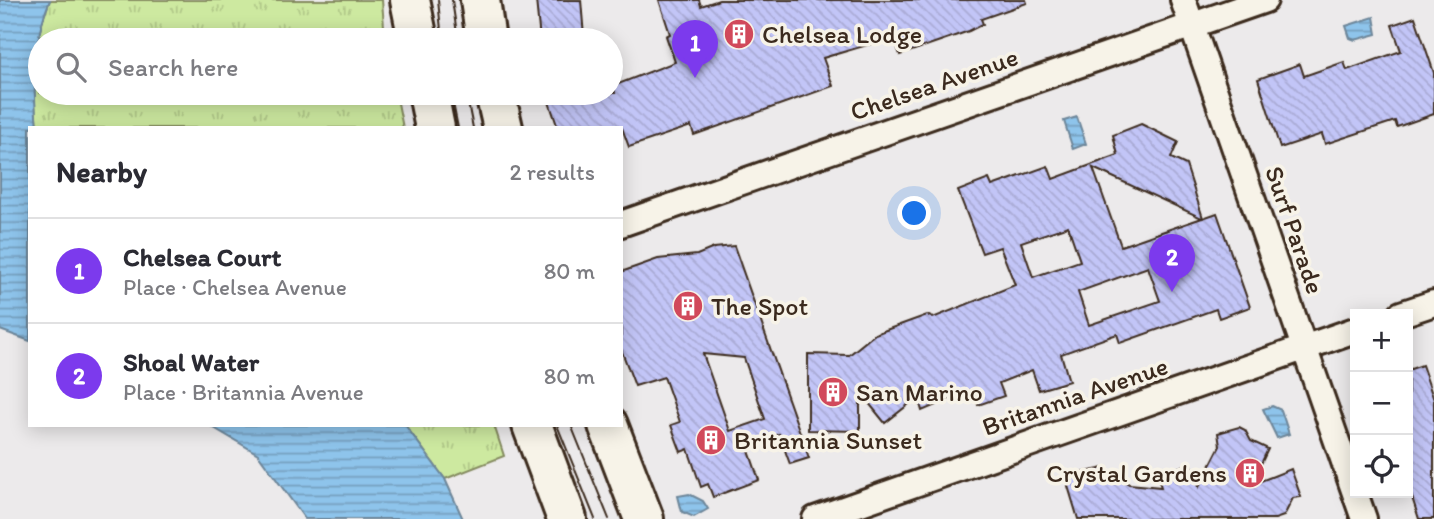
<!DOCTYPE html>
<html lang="en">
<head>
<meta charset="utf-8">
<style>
	body { margin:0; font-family:Itim,sans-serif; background:#f2f2f3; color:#2b2b33 }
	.controls { position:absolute; right:21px; bottom:21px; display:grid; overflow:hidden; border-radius:0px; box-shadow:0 4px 18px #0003 }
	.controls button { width:63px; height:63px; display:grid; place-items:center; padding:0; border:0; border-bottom:2px solid #e1e1e2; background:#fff; color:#2b2b33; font:35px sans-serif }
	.you { position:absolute; left:915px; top:214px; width:24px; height:24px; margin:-18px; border:5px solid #fff; border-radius:50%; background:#1a73e8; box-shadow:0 0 0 10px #1a73e833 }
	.badge { display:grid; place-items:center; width:46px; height:46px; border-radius:50%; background:#7c3aed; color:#fff; font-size:23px; font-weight:700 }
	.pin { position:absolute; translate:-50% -58px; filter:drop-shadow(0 2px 4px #0008) }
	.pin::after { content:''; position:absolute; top:37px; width:24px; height:21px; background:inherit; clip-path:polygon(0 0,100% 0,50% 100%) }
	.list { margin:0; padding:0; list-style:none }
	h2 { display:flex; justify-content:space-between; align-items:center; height:91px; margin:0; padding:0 28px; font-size:30px }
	h2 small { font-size:23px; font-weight:400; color:#7c7c81 }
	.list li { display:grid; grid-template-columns:46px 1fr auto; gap:21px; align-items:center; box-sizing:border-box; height:105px; padding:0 28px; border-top:2px solid #e1e1e2 }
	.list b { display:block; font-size:26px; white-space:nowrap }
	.list p { margin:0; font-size:23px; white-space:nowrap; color:#7c7c81 }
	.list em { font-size:23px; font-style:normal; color:#7c7c81 }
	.icon { flex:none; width:38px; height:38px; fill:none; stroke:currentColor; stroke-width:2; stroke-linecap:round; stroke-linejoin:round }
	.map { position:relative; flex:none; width:1434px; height:519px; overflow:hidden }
	.search { position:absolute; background:#fff; box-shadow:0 4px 18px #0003; left:28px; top:28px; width:595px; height:77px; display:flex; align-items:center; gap:18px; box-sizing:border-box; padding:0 24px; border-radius:38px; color:#7c7c81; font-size:26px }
	.panel { position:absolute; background:#fff; box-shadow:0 4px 18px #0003; left:28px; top:126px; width:595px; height:301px; border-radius:0px }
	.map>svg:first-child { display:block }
	.park { fill:url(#park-tufts); stroke:#848a5f; stroke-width:2 }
	.water { fill:url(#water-rules); stroke:#6d8699; stroke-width:2 }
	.building { fill:url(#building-back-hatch); stroke:#3b2a1e; stroke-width:2; fill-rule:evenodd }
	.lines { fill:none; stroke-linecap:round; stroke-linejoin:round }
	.minor-casing { stroke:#3b2a1e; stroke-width:30 }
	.trunk-casing { stroke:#3b2a1e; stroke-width:44 }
	.minor { stroke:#f7f3e8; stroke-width:24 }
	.trunk { stroke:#f7f3e8; stroke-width:38 }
	.tram { stroke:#3b2a1e; stroke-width:2 }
	.labels { text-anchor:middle; stroke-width:7; stroke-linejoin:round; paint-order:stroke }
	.poi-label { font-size:26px; fill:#3b2a1e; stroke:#f7f3e8; text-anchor:start }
	.street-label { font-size:26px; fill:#3b2a1e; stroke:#f7f3e8 }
</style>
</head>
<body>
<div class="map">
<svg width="1434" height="519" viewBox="0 0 1434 519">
	<defs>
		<pattern id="park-tufts" width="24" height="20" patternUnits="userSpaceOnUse" patternTransform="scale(1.75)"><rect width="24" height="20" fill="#cde9a0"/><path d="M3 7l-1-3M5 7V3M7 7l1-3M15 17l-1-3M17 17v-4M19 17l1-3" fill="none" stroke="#b1c889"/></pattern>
		<pattern id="water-rules" width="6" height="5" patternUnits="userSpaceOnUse" patternTransform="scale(1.75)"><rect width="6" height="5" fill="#8ec4eb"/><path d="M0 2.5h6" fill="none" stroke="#759fbe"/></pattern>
		<pattern id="building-back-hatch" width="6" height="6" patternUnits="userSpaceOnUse" patternTransform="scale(1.75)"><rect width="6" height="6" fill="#c2c5f7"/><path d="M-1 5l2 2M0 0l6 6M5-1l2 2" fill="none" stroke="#a8a9d3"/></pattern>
	</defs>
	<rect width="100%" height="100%" fill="#eceaeb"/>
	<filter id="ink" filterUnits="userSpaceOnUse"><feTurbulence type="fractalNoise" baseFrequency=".0143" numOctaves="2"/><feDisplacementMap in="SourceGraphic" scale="14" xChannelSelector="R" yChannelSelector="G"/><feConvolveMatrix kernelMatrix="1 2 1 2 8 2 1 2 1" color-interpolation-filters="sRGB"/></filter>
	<g filter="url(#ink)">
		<g class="park">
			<path d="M50 0H382L385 40H40V93H396L403 128H37C32 76 31 49 50 0Z"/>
			<polygon points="405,425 494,425 504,456 445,479"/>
		</g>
		<g class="water">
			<path d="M0 0H50C32 42 33 83 37 128H30V341L0 330Z"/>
			<polygon points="1374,17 1377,34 1355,40 1350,38 1346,26"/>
			<polygon points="1077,117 1086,144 1073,149 1064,121"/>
			<polygon points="1272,406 1281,410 1289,434 1277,438 1263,409"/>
			<polygon points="209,425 405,425 445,479 463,519 305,519 258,454"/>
			<polygon points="689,494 703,501 708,509 694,517 682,512 678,496"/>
		</g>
		<g class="building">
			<polygon points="536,0 581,0 584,37 540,40"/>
			<polygon points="659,0 699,0 701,6 719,0 1026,0 1027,3 981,19 983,24 969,31 900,55 894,37 823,58 833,86 694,135 691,126 629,147 622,128 558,128 548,99 567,93 615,93 613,86 675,62 666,36 670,34"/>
			<polygon points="1415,17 1434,73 1434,114 1397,127 1395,121 1325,144 1322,134 1280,148 1258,79 1300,64 1304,76 1344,62 1347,70 1401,51 1392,25"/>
			<path d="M1141 124 1178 142 1171 158 1186 165 1203 218 1217 213 1250 307 1219 318 1216 309 1120 343 1117 334 1061 354 1069 381 1039 390 1032 370 999 383 1004 396 978 405 973 389 922 411 918 397 885 423 860 392V431L808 430V354L849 355 875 334 927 315 933 318 1015 285 1000 247 982 253 958 191 989 179 992 186 1048 166 1053 179 1118 155 1113 135ZM1093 168 1202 218 1121 246ZM1068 226 1080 261 1033 277 1021 242ZM1148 267 1160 301 1089 325 1078 292Z"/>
			<path d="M734 246 809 458 790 464 779 434 747 445 759 480 713 497 708 484 701 487 688 449 681 452 671 425 680 422 664 377 635 386 621 349V272L658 259 697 255 714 248ZM703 354 744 358 765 419 730 431Z"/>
			<polygon points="1422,365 1434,400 1434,519 1419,519 1408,485 1408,370"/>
			<polygon points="1239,427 1245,430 1251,441 1268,449 1251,485 1291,469 1301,497 1293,498 1284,516 1275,519 1078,519 1068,486 1071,475 1104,468 1129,484 1161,487 1157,475 1191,463 1199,487 1220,446 1218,433"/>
		</g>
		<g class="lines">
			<g class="minor-casing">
				<g id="minor">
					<polyline points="1183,0 1364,519"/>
					<polyline points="621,224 1265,0"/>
					<polyline points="1401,314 1434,303"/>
					<polyline points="815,519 1355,330"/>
				</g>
			</g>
			<g class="trunk-casing">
				<g id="trunk">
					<polyline points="410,0 418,40"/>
					<polyline points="480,0 486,40"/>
					<polyline points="428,93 435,128"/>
					<polyline points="495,93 503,128"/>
					<polyline points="532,425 567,519"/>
					<polyline points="608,425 644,519"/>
				</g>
			</g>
			<use href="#minor" class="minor"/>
			<use href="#trunk" class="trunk"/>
			<g class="tram">
				<polyline points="438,0 442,40"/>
				<polyline points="452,0 458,40"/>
				<polyline points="451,93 458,128"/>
				<polyline points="466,93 473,128"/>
				<polyline points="557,425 595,519"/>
				<polyline points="571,425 609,519"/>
			</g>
		</g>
	</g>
	<defs>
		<g id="building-disc" transform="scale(1.575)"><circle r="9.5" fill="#d1495b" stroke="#f7f3e8"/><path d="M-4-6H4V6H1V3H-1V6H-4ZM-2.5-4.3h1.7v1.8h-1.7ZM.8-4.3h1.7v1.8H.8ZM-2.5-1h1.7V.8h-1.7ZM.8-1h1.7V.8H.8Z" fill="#fff"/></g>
	</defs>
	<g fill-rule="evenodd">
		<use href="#building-disc" x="739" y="34"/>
		<use href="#building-disc" x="688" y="306"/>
		<use href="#building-disc" x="833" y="392"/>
		<use href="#building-disc" x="711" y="440"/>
		<use href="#building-disc" x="1250" y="473"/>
	</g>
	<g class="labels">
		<g class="poi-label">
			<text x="762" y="43">Chelsea Lodge</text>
			<text x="711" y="315">The Spot</text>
			<text x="856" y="401">San Marino</text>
			<text x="734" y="449">Britannia Sunset</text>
			<text x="1227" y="482" text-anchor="end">Crystal Gardens</text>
		</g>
		<g class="street-label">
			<text transform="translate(934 84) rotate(-19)" y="9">Chelsea Avenue</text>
			<text transform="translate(1295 230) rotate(71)" y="9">Surf Parade</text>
			<text transform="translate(1075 396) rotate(-19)" y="9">Britannia Avenue</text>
		</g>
	</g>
</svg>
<div class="controls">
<button>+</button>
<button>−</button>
<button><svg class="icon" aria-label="locate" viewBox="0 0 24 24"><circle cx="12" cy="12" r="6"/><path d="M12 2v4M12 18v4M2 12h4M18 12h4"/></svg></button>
</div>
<div class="you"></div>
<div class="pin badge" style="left:695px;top:78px">1</div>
<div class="pin badge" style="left:1172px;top:292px">2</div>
<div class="search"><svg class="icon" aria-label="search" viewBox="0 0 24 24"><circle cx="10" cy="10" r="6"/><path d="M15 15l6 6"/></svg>Search here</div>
<section class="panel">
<h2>Nearby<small>2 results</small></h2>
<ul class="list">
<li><span class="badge">1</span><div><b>Chelsea Court</b><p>Place · Chelsea Avenue</p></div><em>80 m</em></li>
<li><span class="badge">2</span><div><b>Shoal Water</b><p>Place · Britannia Avenue</p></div><em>80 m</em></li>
</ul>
</section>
</div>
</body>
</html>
